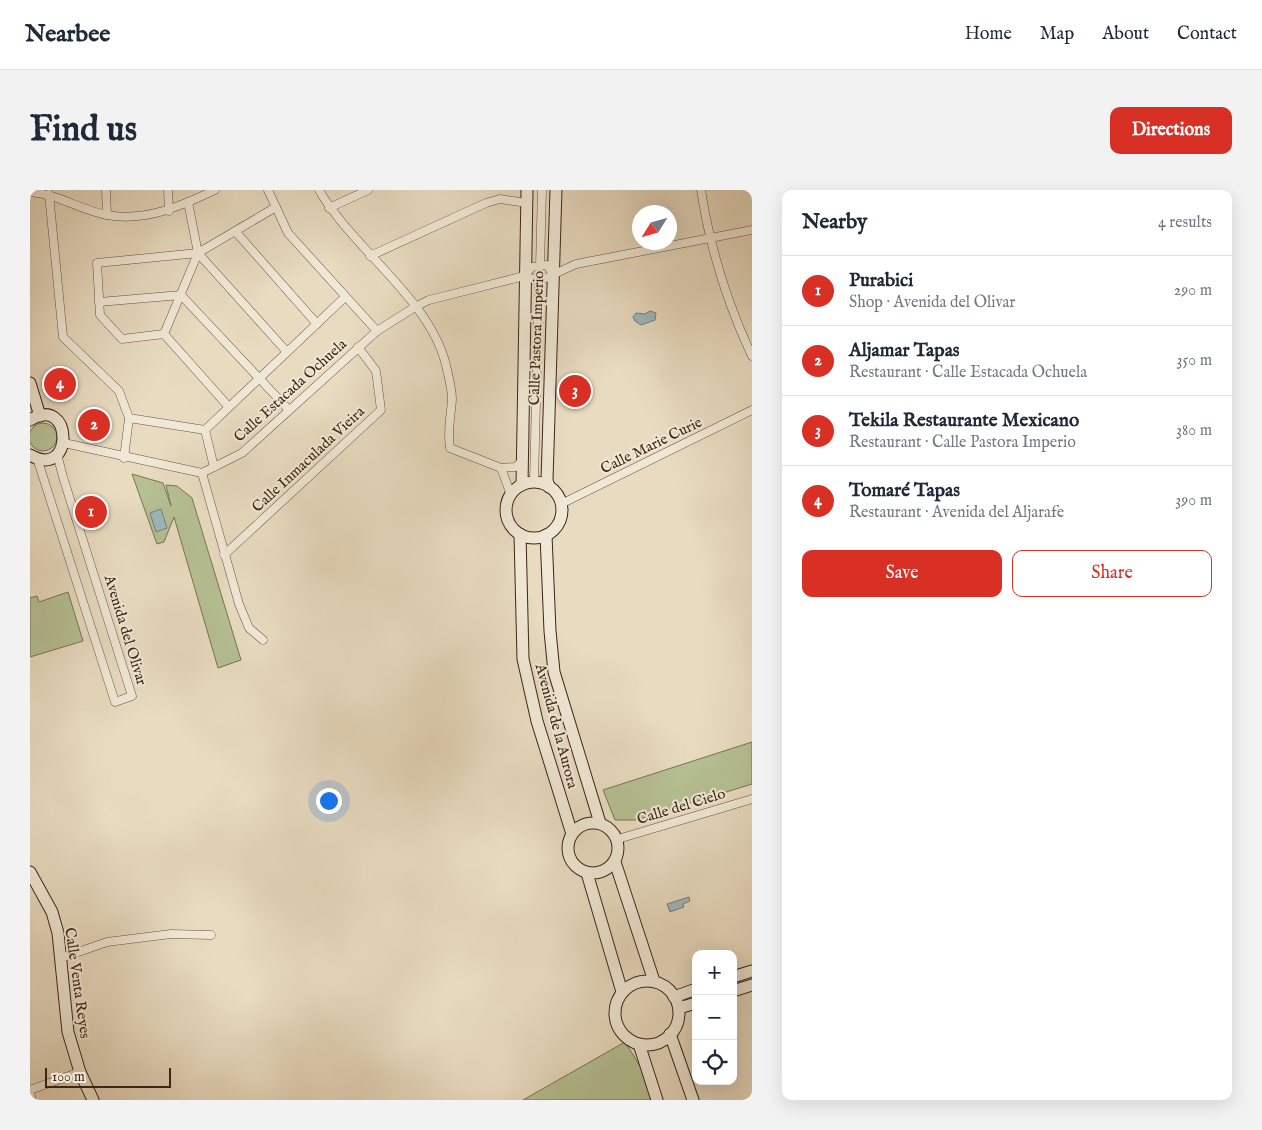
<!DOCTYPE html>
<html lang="en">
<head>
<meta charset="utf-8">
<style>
	body { margin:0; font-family:"IM FELL English",serif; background:#f2f2f3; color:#1f2937 }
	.controls { position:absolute; right:15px; bottom:15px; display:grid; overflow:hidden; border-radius:10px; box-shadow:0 5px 20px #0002 }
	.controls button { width:45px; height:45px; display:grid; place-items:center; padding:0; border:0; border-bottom:1px solid #e0e1e3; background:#fff; color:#1f2937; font:25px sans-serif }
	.compass { position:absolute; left:602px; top:15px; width:45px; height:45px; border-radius:50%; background:#fff; box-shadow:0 5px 20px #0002; rotate:233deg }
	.scale { position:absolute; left:15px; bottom:12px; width:126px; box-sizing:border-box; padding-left:5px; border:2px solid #3e2515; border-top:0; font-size:14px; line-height:18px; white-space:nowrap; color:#3e2515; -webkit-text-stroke:4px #f0e8d6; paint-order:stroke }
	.you { position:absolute; left:298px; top:610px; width:18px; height:18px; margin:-12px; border:4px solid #fff; border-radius:50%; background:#1a73e8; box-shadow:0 0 0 8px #1a73e833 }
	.badge { display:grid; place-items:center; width:32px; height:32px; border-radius:50%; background:#d93025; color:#fff; font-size:16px; font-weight:700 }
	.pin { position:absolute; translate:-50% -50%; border:2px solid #fff; box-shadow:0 1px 5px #0006 }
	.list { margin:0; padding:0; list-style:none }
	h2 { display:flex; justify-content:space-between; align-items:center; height:65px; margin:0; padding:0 20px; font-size:21px }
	h2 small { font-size:16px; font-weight:400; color:#747a83 }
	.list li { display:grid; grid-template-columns:32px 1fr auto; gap:15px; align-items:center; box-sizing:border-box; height:70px; padding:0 20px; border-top:1px solid #e0e1e3 }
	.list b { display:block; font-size:19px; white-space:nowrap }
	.list p { margin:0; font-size:16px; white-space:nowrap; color:#747a83 }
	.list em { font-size:16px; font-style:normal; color:#747a83 }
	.actions { display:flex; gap:10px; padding:15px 20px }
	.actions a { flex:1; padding:11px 0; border:1px solid #d93025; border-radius:10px; text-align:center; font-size:18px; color:#d93025 }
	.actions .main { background:#d93025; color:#fff }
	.icon { flex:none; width:28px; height:28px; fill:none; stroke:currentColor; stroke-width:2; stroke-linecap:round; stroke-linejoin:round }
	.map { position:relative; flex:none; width:722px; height:910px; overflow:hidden; border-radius:10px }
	header { display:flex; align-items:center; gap:30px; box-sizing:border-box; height:70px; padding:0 25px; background:#fff; border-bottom:1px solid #e0e1e3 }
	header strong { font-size:24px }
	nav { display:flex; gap:28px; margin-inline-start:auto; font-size:18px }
	.intro { display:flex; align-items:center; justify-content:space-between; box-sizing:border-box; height:120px; padding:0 30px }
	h1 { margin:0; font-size:35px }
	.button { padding:12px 22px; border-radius:10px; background:#d93025; color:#fff; font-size:18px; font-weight:700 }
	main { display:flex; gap:30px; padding:0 30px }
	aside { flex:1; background:#fff; border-radius:10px; box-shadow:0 5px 20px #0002 }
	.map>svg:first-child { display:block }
	.green { fill:#b5c093; stroke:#7a7254 }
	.water { fill:#9eb8be; stroke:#787d7a }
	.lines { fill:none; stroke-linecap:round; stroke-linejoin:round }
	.street-casing { stroke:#685240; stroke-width:9 }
	.secondary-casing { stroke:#3e2515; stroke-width:13 }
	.street { stroke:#f0e8d6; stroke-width:8 }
	.secondary { stroke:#f0e8d6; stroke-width:11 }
	.labels { text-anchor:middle; stroke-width:4; stroke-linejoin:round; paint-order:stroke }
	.street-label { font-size:15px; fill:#3e2515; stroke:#f0e8d6 }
</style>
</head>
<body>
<header>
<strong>Nearbee</strong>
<nav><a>Home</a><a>Map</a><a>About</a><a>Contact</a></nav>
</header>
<div class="intro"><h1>Find us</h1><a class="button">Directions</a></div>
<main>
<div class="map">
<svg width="722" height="910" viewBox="0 0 722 910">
	<rect width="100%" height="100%" fill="#e8dbc0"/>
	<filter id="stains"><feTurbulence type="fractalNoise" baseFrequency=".004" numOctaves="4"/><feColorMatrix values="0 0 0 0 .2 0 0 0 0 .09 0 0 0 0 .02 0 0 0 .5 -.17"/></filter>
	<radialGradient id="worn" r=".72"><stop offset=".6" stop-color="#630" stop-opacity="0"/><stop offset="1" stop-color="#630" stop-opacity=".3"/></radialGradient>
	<g class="green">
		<circle cx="13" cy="247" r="14"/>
		<polygon points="102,284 133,293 141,316 136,295 147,296 162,308 211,470 188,478 144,327 134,352 127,354"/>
		<polygon points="38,402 53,451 0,467 0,408 7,406 9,412"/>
		<polygon points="722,552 722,594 606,630 585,630 573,600"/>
		<polygon points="595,852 613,881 622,910 493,910"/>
	</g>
	<g class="water">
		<polygon points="620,121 626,123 625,130 611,135 605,131 603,127 606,123 615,124"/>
		<polygon points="131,319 137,338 126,342 120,323"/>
		<polygon points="659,707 660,711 653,714 654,717 640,722 637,714"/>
	</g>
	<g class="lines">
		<g class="street-casing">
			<g id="street">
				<polyline points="76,0 77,25"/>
				<polyline points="138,0 139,21"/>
				<polyline points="238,0 258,43 347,141"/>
				<path d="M289 0C323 59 400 109 416 175 418 185 422 198 422 209 421 226 417 240 420 258L471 278 481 305"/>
				<path d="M671 0C680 58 697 113 722 166"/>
				<path d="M0 2C28 4 50 20 77 25 116 32 151 16 185 0"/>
				<polyline points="19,4 33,147 89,201 99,228 94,268"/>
				<polyline points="158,12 168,63 257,162"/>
				<polyline points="299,18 338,0"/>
				<polyline points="205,41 287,134"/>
				<polyline points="168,63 67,73 70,125 92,149 134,144 198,216"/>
				<polyline points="340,66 456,13 470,9 497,13"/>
				<polyline points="510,76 512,0"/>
				<polyline points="496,84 502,77 517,75 523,84"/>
				<polyline points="494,86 504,89 516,88 546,74 722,40"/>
				<polyline points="69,112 151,105 259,220"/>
				<polyline points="134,144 168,63 246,17"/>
				<polyline points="99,228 175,240"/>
				<polyline points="34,253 172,283 212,263 347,141 385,117 399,110 494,86"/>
				<polyline points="7,268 85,512 102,506 33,287 27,264"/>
				<polyline points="184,277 175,240 315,107"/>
				<polyline points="471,278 485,277 491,272"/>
				<polyline points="172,283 209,414 219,438 233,450"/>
				<polyline points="504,292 509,89"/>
				<polyline points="531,314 722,220"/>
				<polyline points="194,365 351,220 346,181 328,157"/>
				<polyline points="588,649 722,609"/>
				<polyline points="31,768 77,752 141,744 181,745"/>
				<polyline points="0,900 50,882"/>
				<polyline points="0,903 2,910"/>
			</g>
		</g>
		<g class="secondary-casing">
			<g id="secondary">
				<polyline points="0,193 10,226"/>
				<path d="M0 230C43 203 45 291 0 265"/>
				<circle cx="504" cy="320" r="28"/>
				<polyline points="492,295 497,0"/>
				<polyline points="519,297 517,290 526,0"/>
				<polyline points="490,344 493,469 507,531 542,644"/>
				<polyline points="516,345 520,441 524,482 570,633"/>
				<circle cx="563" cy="658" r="25"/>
				<polyline points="585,672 624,791"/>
				<polyline points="0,682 22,722 28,743 38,842 50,882 63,910"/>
				<polyline points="557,683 592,802"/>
				<polyline points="703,787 722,781"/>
				<circle cx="617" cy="823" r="32"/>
				<polyline points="703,801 722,795"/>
				<polyline points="644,807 666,799"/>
				<polyline points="649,818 666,813"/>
				<polyline points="640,844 663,910"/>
				<polyline points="609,854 627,910"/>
			</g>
		</g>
		<use href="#street" class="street"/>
		<use href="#secondary" class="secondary"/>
	</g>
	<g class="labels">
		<g class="street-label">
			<text transform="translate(506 148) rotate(-88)" y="5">Calle Pastora Imperio</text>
			<text transform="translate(260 200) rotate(-42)" y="5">Calle Estacada Ochuela</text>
			<text transform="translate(621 255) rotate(-26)" y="5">Calle Marie Curie</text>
			<text transform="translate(278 269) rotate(-43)" y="5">Calle Inmaculada Vieira</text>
			<text transform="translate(96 440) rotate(73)" y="5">Avenida del Olivar</text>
			<text transform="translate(527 536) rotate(75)" y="5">Avenida de la Aurora</text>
			<text transform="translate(651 616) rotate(-17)" y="5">Calle del Cielo</text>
			<text transform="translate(48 793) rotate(82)" y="5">Calle Venta Reyes</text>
		</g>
	</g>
	<rect width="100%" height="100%" filter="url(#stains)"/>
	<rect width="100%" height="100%" fill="url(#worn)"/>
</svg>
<div class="controls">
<button>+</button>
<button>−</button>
<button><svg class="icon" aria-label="locate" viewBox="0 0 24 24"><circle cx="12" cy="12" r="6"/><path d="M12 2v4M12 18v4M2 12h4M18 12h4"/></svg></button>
</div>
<svg class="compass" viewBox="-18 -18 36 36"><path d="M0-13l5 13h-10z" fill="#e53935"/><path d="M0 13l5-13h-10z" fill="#747a83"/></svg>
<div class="scale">100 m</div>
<div class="you"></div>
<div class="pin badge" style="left:61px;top:322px">1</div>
<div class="pin badge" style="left:64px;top:235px">2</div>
<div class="pin badge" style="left:545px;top:201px">3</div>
<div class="pin badge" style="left:30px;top:194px">4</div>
</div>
<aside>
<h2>Nearby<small>4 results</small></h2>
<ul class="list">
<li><span class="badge">1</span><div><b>Purabici</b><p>Shop · Avenida del Olivar</p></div><em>290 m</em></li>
<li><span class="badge">2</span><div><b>Aljamar Tapas</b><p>Restaurant · Calle Estacada Ochuela</p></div><em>350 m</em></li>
<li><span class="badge">3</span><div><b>Tekila Restaurante Mexicano</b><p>Restaurant · Calle Pastora Imperio</p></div><em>380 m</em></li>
<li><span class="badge">4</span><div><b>Tomaré Tapas</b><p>Restaurant · Avenida del Aljarafe</p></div><em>390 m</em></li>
</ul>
<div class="actions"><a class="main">Save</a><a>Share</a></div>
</aside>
</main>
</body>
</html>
